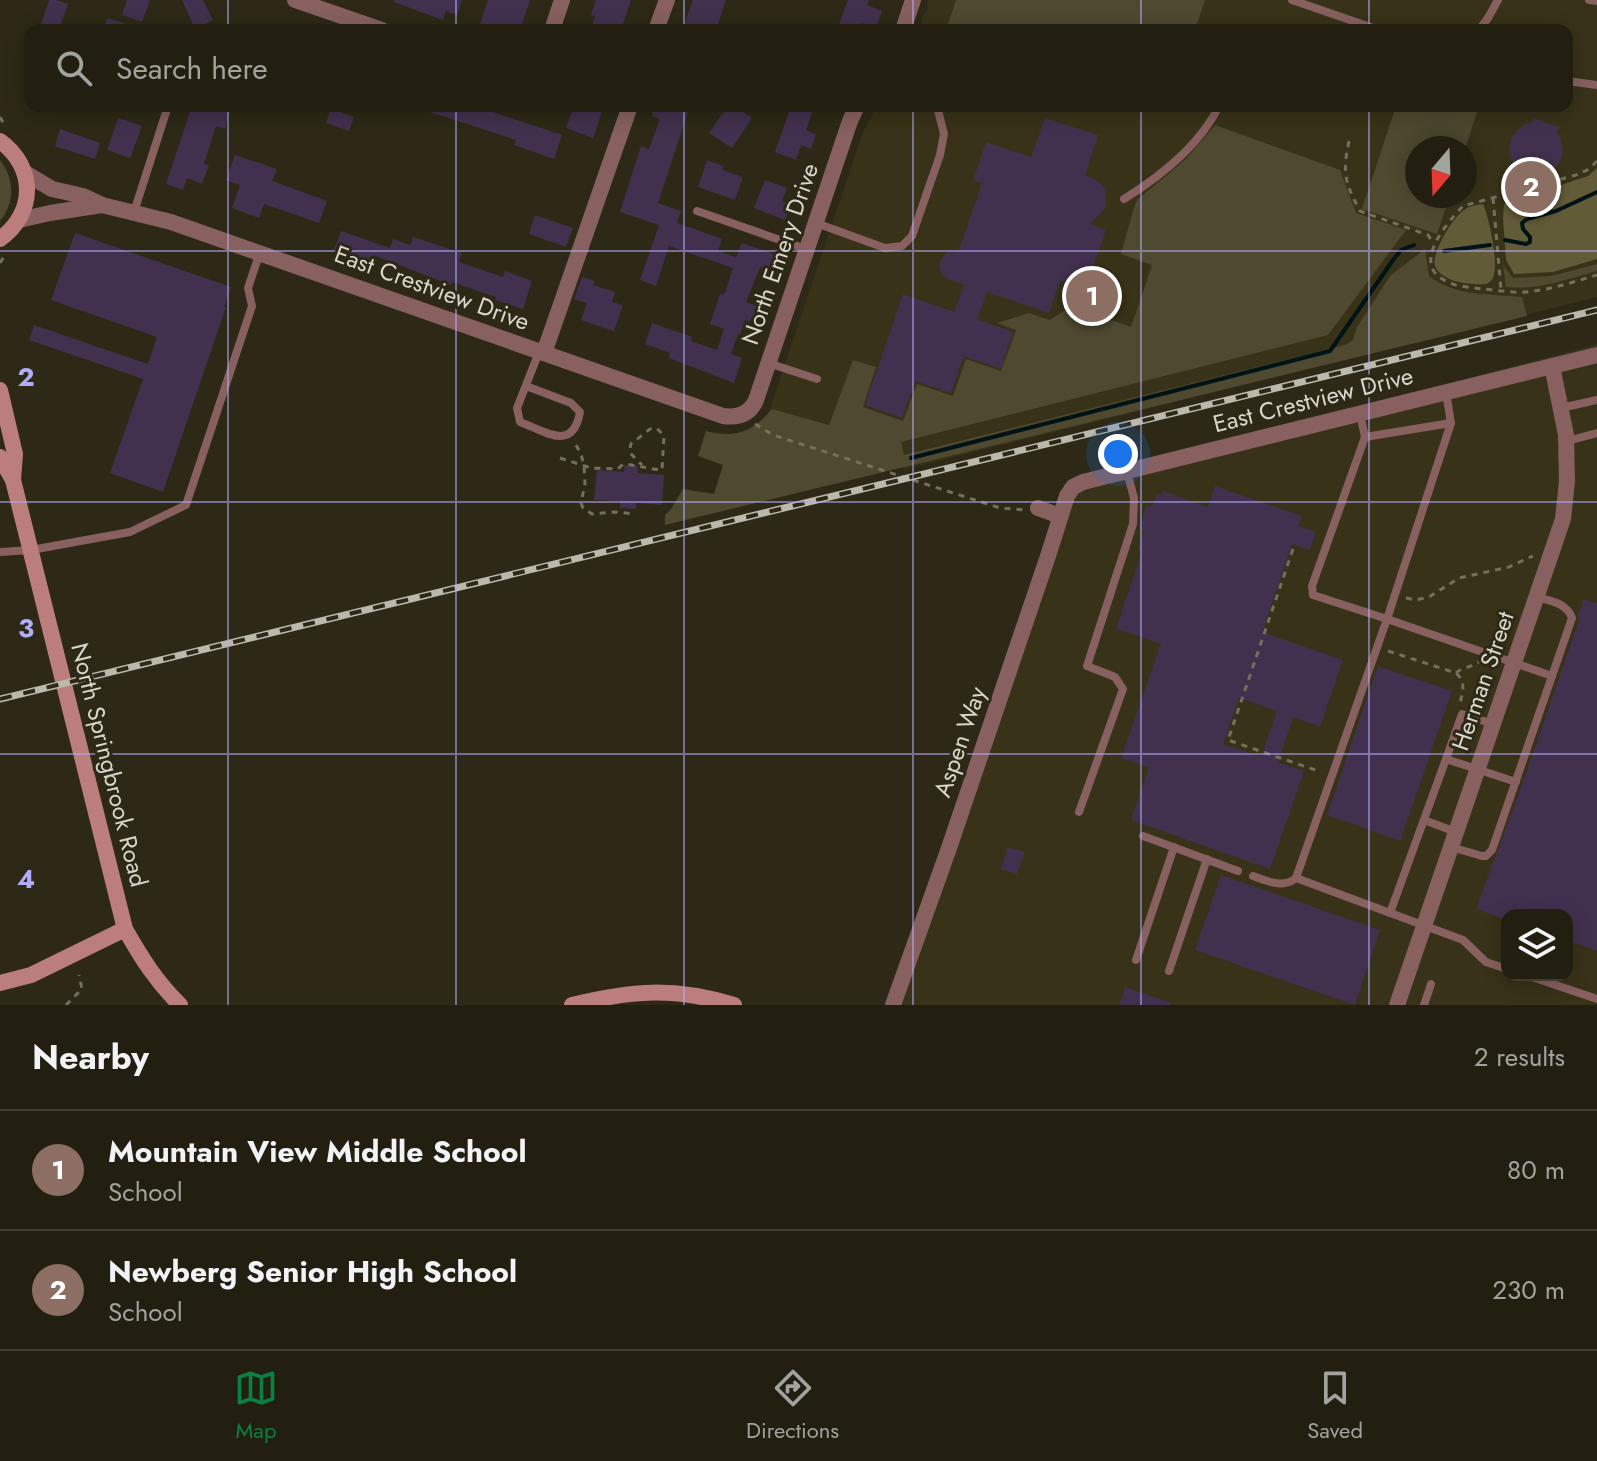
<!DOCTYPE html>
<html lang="en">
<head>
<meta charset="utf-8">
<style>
	body { margin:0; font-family:Jost,sans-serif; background:#2e2c1e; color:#f1f3f6 }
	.controls { position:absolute; right:24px; bottom:24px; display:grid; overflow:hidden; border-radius:16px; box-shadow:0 4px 20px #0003 }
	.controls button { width:72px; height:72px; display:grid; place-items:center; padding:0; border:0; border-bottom:2px solid #3f3d30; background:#221f10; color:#f1f3f6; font:40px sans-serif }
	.compass { position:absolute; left:1405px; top:136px; width:72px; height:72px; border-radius:50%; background:#221f10; box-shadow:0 4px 20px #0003; rotate:199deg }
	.you { position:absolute; left:1118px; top:454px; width:28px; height:28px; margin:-20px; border:6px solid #fff; border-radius:50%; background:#1a73e8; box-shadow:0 0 0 12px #1a73e833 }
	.badge { display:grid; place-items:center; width:52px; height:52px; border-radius:50%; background:#0b8043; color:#fff; font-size:26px; font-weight:700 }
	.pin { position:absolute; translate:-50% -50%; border:4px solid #fff; box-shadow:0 2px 8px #0006 }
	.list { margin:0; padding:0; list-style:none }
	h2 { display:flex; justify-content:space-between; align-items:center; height:104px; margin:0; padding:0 32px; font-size:34px }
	h2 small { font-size:26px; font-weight:400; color:#a2a29f }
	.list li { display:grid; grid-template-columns:52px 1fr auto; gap:24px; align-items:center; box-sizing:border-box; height:120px; padding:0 32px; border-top:2px solid #3f3d30 }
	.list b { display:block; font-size:30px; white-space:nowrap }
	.list p { margin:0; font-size:26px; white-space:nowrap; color:#a2a29f }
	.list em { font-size:26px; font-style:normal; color:#a2a29f }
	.icon { flex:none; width:44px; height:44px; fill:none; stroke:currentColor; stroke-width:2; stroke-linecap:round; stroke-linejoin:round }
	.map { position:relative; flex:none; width:1597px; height:1005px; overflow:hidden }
	.search { position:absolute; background:#221f10; box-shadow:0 4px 20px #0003; left:24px; right:24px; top:24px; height:88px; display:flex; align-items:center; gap:20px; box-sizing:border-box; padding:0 28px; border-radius:16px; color:#a2a29f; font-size:30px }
	.sheet { height:344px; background:#221f10 }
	nav { display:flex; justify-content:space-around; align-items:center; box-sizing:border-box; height:112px; border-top:2px solid #3f3d30; background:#221f10; font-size:22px; color:#a2a29f }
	nav a { display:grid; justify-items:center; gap:4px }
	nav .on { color:#0b8043 }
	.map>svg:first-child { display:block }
	.built { fill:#383218; fill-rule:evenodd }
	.green { fill:#4e492f }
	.forest { fill:#625b38 }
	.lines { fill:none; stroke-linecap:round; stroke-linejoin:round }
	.stream { stroke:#001417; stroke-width:4 }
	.building { fill:#42314e; fill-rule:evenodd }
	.path { stroke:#737060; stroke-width:3; stroke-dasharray:6 6; stroke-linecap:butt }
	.lane { stroke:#87605f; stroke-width:8 }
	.street { stroke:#87605f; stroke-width:16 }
	.secondary { stroke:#bc7e7d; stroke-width:16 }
	.rail-casing { stroke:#bbb8ac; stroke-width:7 }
	.rail { stroke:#2d2916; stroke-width:4; stroke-dasharray:12; stroke-linecap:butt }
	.grid { fill:none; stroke:#b2adf9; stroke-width:2; stroke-opacity:0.55 }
	.labels { text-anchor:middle; stroke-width:6; stroke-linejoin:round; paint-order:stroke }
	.street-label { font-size:24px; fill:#d9d6cb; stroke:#2d2916 }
	.grid-label { font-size:26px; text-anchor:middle; font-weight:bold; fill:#b2adf9; stroke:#2d2916; stroke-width:6; stroke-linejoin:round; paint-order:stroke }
</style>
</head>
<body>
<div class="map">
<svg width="1597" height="1005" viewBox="0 0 1597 1005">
	<rect width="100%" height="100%" fill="#2d2916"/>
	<g class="built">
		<path d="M929 0H1597V297L906 469 766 420 863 132 877 106H1567V30H919L924 13 928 10 927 5ZM1417 148H1465V196H1417Z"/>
		<path d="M1597 344V1005H893L1060 516 1083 482ZM1507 915H1567V975H1507Z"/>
	</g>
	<g class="green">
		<polygon points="956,0 1205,0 1195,30 946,30"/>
		<polygon points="1396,106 1479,106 1465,149 1465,148 1417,148 1417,196 1450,196 1437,234 1362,209"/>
		<path d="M1215 125 1340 170 1356 213 1406 230 1328 335 901 442 904 455 1345 345 1353 340 1357 327 1390 276 1425 249 1429 276C1454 296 1490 294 1522 297L1527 316 665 525V515L671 509 683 489 714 494 723 465 698 456 706 431C735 439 754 431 772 409L829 425 853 360 876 367 863 407 903 421 917 384 953 396 966 359 1001 371 1016 330 997 323 1029 313 1050 320 1085 297 1099 301 1095 314 1131 327 1152 265 1121 254 1135 204 1138 199 1186 159Z"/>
		<path d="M0 160C15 180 15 202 0 221Z"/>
		<path d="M1597 264V271C1567 279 1537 291 1506 287L1503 265 1513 278 1551 276Z"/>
	</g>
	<g class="forest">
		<polygon points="1597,168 1597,259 1553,272 1514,274 1506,260 1503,218 1504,204 1588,176"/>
		<path d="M1483 204C1489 218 1498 259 1494 274 1493 280 1492 280 1487 284 1472 285 1442 283 1435 266 1431 253 1454 216 1464 210 1469 206 1477 205 1483 204Z"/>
	</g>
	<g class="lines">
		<g class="stream">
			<polyline points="1505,240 1526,244 1530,242 1530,237 1523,229 1522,223 1527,219 1556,211 1597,192"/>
			<polyline points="1444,251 1490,245"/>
			<polyline points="911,458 1330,351 1393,260 1401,250 1414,245"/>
		</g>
	</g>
	<g class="building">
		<polygon points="49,0 56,0 68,4 59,30 39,30"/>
		<polygon points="127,0 150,0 142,22 122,15"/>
		<polygon points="182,0 203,0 213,20 195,29"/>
		<polygon points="394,0 462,0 457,15 446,11 443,20 394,2"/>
		<polygon points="488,0 530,0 520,30 478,30"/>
		<polygon points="596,0 631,0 621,30 591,30 595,16 591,15"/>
		<polygon points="693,0 726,0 716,30 682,30"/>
		<polygon points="848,0 869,0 867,5 882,11 876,28 861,23 859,30 837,30"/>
		<polygon points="108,18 137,28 137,30 103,30"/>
		<polygon points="192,106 211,106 230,112 225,129 216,126 204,164 209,165 202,184 187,178 183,190 166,184"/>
		<polygon points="418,106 492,106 490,111 562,135 554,159 514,145 516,140 418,108"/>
		<polygon points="574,106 604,106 593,138 566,128"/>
		<polygon points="655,106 690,106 658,203 681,211 677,223 722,239 718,251 736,257 742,243 774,254 769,270 760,267 746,302 757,306 752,322 745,320 740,335 738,334 731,354 742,358 734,383 669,358 670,353 645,344 652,323 692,337 691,341 717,350 724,329 710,324 720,294 724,295 733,268 669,246 656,286 640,280 659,225 620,212 641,146 649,149 660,119 652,116"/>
		<polygon points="728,106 734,106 752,118 732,148 709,133"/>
		<polygon points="791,106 814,106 806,130 816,134 811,149 801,145 796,160 775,152"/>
		<polygon points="331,109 354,117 349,131 326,123"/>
		<polygon points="118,118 142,126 130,158 107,150"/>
		<polygon points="1045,118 1098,135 1085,175 1098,181 1106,190 1106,203 1104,210 1090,224 1106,230 1085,290 1060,281 1049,313 987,292 977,319 1013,332 1001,369 964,356 951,393 915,381 902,418 865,405 903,294 954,312 964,285 948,279 942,275 940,267 940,261 947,252 959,250 982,183 973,180 986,142 1031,157"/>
		<polygon points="1533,118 1559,127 1557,133 1560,138 1563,148 1562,158 1556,167 1548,174 1538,176 1527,175 1518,169 1512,161 1509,151 1511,140 1516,131 1524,125 1531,123"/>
		<polygon points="60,129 100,143 95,159 55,146"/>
		<polygon points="235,155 277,169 272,181 327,201 319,223 264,204 259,218 232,208 240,185 226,180"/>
		<polygon points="707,160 723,166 722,170 743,177 735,200 698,187"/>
		<polygon points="765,180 787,188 782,201 791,205 785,220 754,208"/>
		<polygon points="535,215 573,228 566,247 529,234"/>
		<polygon points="341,231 390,248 393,239 410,245 413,237 462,253 459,262 503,277 505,271 532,281 523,309 495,300 496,297 452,282 451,285 373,255 370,262 334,250"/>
		<polygon points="75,233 231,287 224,307 226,307 163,492 110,473 143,379 29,340 34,325 148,364 157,337 51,300"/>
		<polygon points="582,277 595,281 593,285 615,292 612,302 623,305 614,331 581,320 587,303 574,299"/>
		<polygon points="625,465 638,466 637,473 664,475 662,505 636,503 636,509 620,508 620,501 594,500 597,470 624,472"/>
		<path d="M1215 486 1302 516 1298 526 1316 532 1310 550 1292 544 1262 632 1343 660 1320 727 1293 717 1278 762 1304 771 1270 869 1131 820 1149 767 1121 758 1161 644 1116 628 1142 552 1138 550 1144 531 1139 529 1147 505 1152 507 1157 493 1161 495 1163 491 1208 507ZM1239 698 1277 711 1261 757 1223 744Z"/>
		<polygon points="1584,599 1597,603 1597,951 1567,940 1567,915 1507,915 1507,920 1476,909 1522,785 1579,620 1578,615"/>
		<polygon points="1378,666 1452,691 1400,841 1327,815"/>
		<polygon points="1008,847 1025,852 1017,874 1001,869"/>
		<polygon points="1221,875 1380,930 1355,1005 1195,950"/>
		<polygon points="1125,987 1171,1003 1171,1005 1119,1005"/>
	</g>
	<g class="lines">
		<g class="path">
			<polyline points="0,117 5,126"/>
			<path d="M1349 141C1342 173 1345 183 1360 211L1428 235 1434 244"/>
			<path d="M1597 161 1589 169 1576 175 1463 206C1447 223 1410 265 1446 281 1457 287 1470 287 1482 289 1496 290 1511 293 1525 292 1550 290 1573 282 1597 275"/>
			<polyline points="1493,198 1501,290"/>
			<polyline points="0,263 6,253"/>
			<polyline points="755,424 773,435 1000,508 1024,510"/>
			<polyline points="576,445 581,454 584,466 585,484 581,503 583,508 592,514 616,512 634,514"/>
			<path d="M560 458 591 468 618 469 623 464C637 465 649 469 662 470L664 436C653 422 651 429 641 436 632 444 630 439 630 453L642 465"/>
			<polyline points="1293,549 1228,740 1321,772"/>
			<polyline points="1406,598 1415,600 1429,597 1459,578 1509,567 1533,556"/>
			<path d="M1388 651 1456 673C1466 682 1463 691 1460 703"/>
			<path d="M1456 673C1463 666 1473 668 1480 661"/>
			<polyline points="66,1005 82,989 79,975"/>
		</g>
		<g class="lane">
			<polyline points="1292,0 1379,30"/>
			<polyline points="1589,0 1597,1"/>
			<polyline points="1479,30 1488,18 1498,0"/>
			<polyline points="1567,81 1597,85"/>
			<path d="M1124 199C1161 176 1200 145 1219 106"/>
			<polyline points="697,211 806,249"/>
			<polyline points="134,212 168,106"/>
			<polyline points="816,223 885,248 902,246 912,236 940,155 944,134 937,106"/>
			<polyline points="768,363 817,379"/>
			<path d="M526 386 571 403 580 412C573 452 546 432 520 422L517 408 539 352"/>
			<polyline points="1561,408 1597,400"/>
			<polyline points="1360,414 1365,437 1312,586 1313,595 1387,619 1451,423 1446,392"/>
			<polyline points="1365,437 1451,423"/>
			<polyline points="1567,441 1597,433"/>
			<polyline points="0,552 31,550 130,532 186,505 252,306 248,288 260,252"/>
			<polyline points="1446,759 1462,714 1493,724"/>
			<polyline points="1079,812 1123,689 1115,677 1087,666 1133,524 1134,498 1127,472"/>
			<polyline points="1424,820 1456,832"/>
			<polyline points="1143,836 1238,871"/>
			<path d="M1451 847 1482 856H1486L1492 850 1572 618C1567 603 1551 601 1537 597"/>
			<path d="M1253 876C1267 881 1283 889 1296 878"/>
			<polyline points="1390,913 1446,759 1516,782"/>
			<polyline points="1136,960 1174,847"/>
			<polyline points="1507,969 1486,962 1463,940 1296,878 1387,619 1552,676"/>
			<polyline points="1169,971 1207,859"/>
			<polyline points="1526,975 1597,999"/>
			<polyline points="1424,1005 1431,984"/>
		</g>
		<g class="street">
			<polyline points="295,0 382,30"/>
			<polyline points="552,30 562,0"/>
			<polyline points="656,30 667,0"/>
			<polyline points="903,30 913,0"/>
			<path d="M25 173 52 189 83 196 102 205 171 222 723 416C738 418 750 414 756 400L850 121 857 106"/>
			<polyline points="19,220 50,213 102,205"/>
			<polyline points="544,353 630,106"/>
			<polyline points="1038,508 1060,516"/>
			<polyline points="893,1005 949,848 1048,556 1067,496 1073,487 1083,482 1597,355"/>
			<polyline points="1397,1005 1563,519 1567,481 1566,435 1552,366"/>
		</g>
		<g class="secondary">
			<path d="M0 141C36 167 36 213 0 239"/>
			<polyline points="0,390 15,454 13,480"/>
			<path d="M0 457 13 480 125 929C142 959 156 981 180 1005"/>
			<polyline points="0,983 31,975 125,929"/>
			<path d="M572 1005C632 990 674 987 734 1005"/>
		</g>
		<g class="rail-casing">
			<polyline id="rail" points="0,699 1597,310"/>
		</g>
		<use href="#rail" class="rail"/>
	</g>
	<path class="grid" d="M228 0V30M456 0V30M684 0V30M913 0V30M1141 0V30M1369 0V30M228 106V1005M456 106V1005M684 106V1005M913 106V1005M1141 106V1005M1369 106V1005M0 251H1597M0 502H1597M0 754H1597"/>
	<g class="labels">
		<g class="street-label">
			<text transform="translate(780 254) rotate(-71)" y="8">North Emery Drive</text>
			<text transform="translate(432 288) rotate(20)" y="8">East Crestview Drive</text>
			<text transform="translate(1313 400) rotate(-14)" y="8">East Crestview Drive</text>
			<text transform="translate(1483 681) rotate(-71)" y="8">Herman Street</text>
			<text transform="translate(960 742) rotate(-71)" y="8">Aspen Way</text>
			<text transform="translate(109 765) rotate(76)" y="8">North Springbrook Road</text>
		</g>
	</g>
	<g class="grid-label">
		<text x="26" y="386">2</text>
		<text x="26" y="637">3</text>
		<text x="26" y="888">4</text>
	</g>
</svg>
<div class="controls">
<button><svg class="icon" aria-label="layers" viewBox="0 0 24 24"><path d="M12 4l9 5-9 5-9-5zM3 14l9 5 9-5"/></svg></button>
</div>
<svg class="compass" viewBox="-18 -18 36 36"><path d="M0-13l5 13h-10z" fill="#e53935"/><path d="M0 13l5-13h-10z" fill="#a2a29f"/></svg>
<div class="you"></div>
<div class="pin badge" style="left:1092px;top:296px;background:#8d6e63">1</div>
<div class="pin badge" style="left:1531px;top:187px;background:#8d6e63">2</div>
<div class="search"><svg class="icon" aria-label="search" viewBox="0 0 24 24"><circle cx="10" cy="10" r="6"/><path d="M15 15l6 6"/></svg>Search here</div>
</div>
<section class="sheet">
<h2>Nearby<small>2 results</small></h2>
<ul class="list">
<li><span class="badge" style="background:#8d6e63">1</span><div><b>Mountain View Middle School</b><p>School</p></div><em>80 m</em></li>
<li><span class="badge" style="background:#8d6e63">2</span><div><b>Newberg Senior High School</b><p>School</p></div><em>230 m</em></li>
</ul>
</section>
<nav>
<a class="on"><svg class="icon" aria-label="map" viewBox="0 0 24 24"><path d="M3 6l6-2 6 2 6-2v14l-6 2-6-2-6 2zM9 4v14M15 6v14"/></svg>Map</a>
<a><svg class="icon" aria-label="directions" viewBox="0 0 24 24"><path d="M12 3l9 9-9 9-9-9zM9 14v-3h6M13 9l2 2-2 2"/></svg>Directions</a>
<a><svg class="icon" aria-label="saved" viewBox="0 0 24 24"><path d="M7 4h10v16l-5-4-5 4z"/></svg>Saved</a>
</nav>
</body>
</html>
